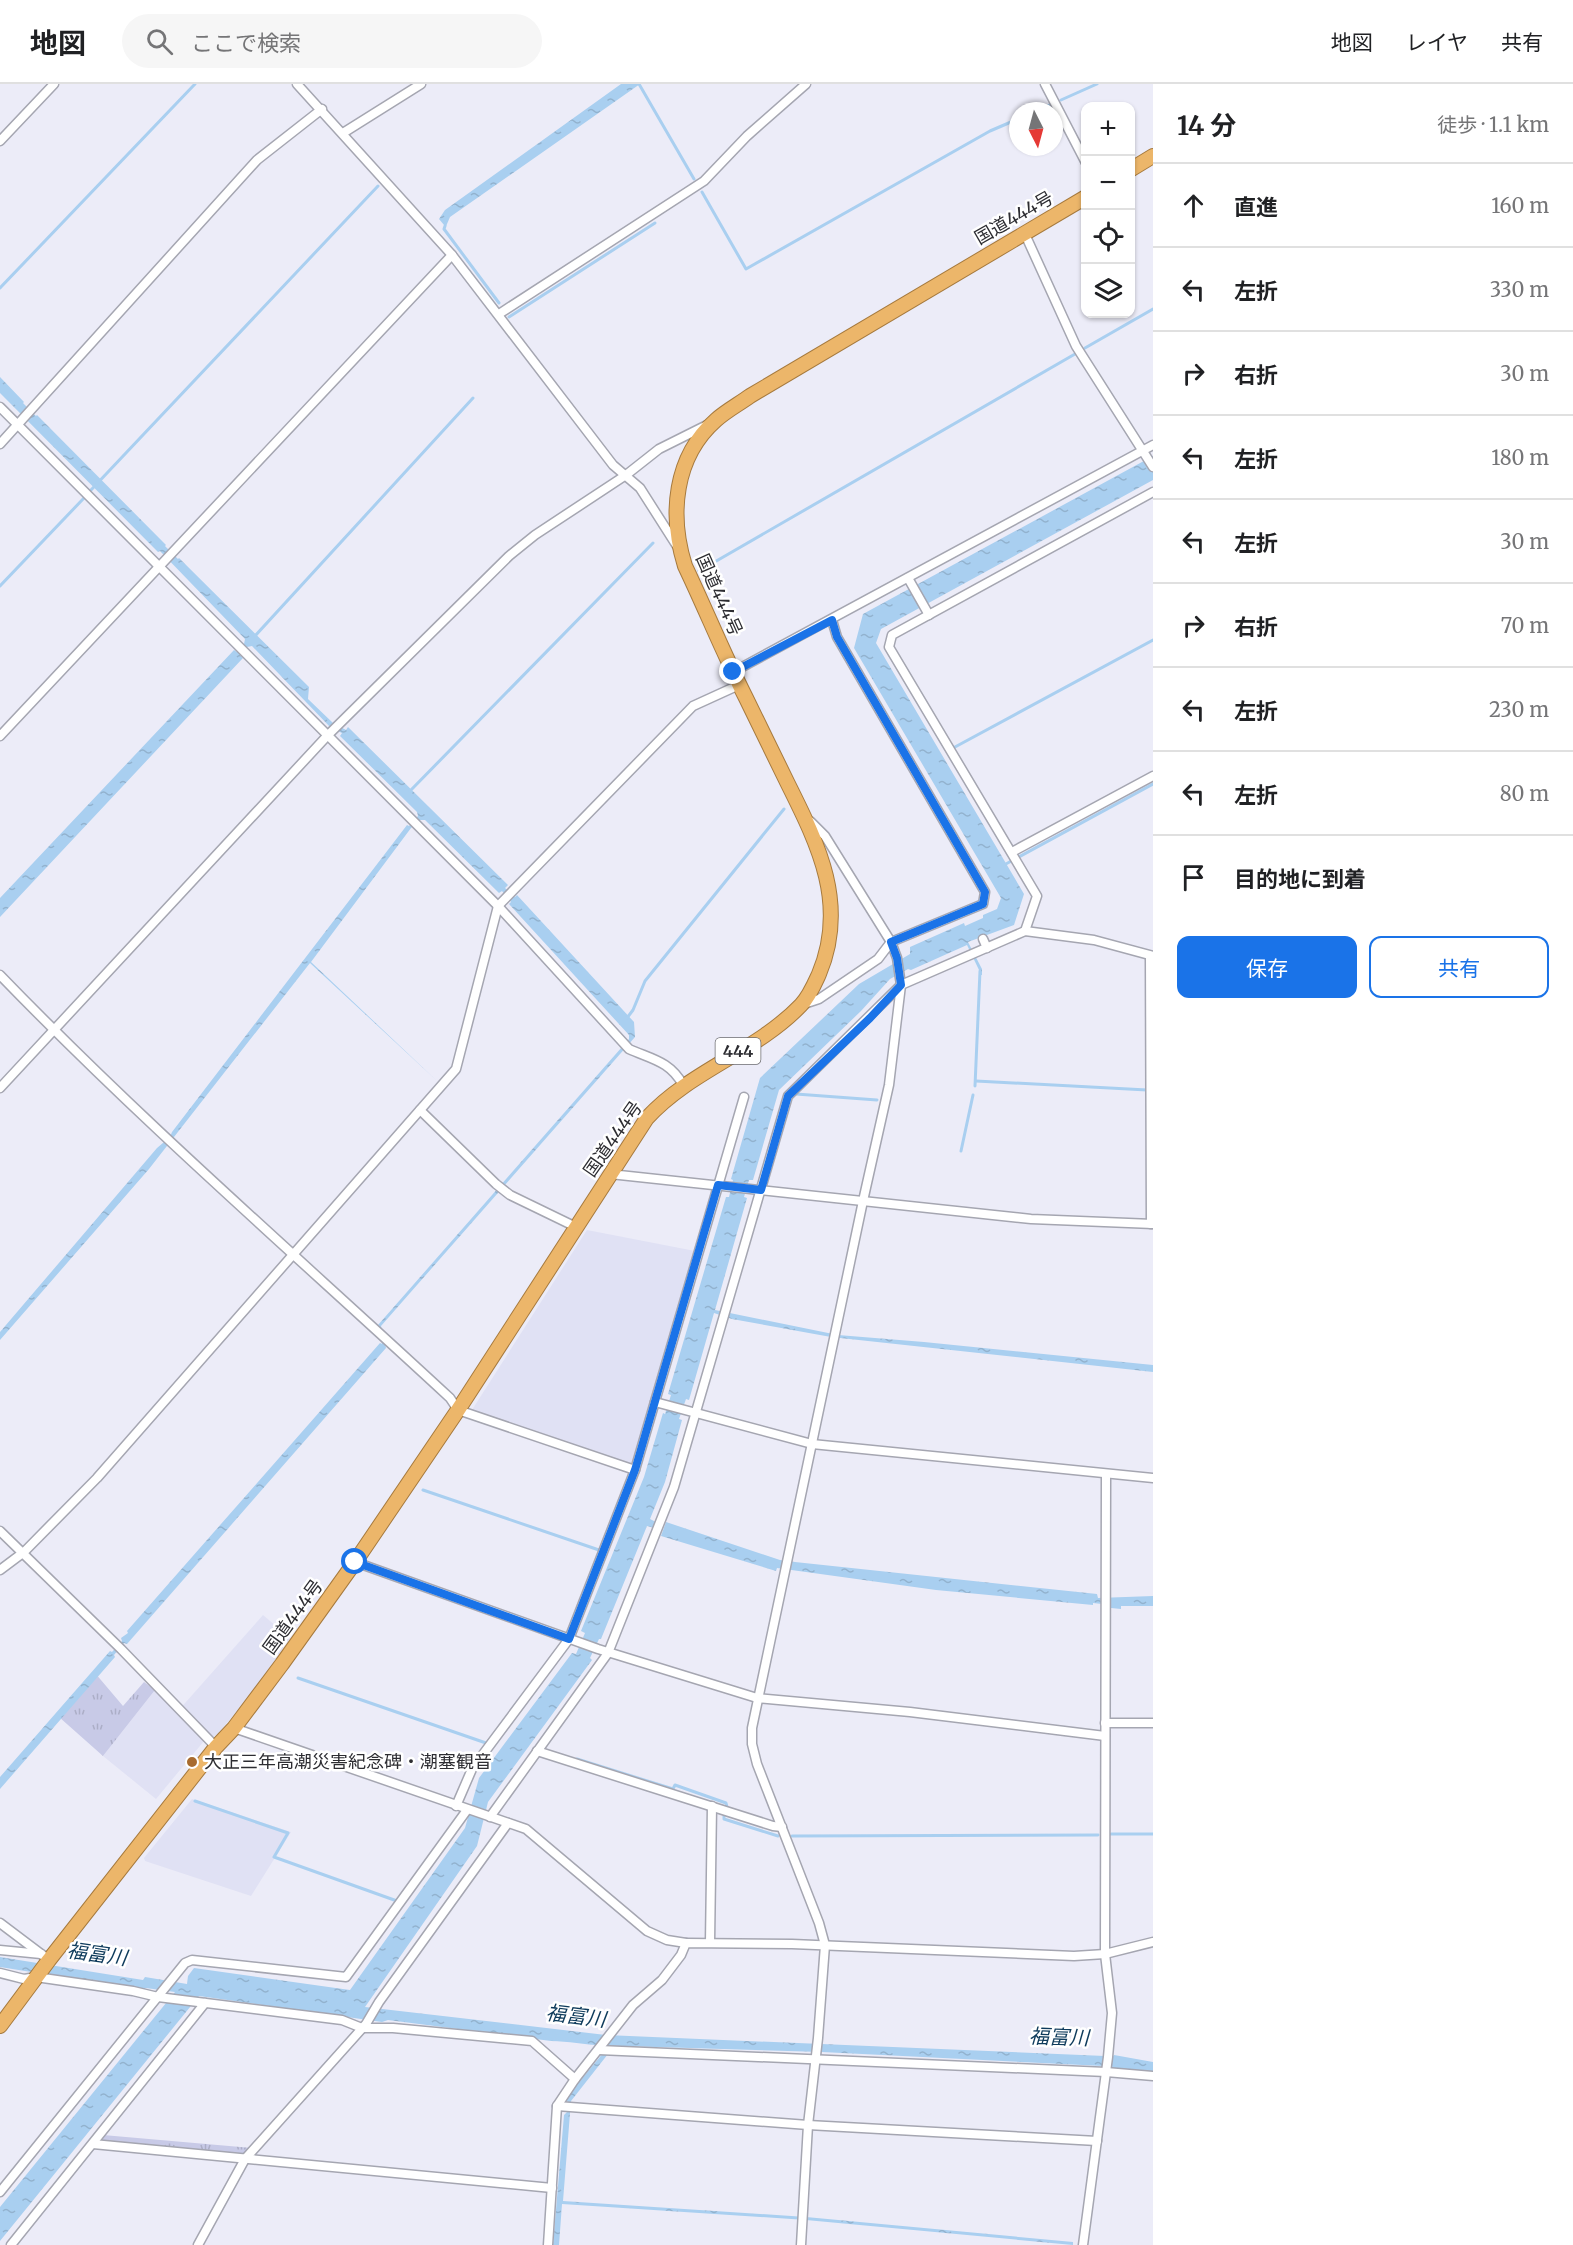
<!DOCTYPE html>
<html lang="ja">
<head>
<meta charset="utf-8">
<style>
	body { margin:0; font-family:Merriweather,"Noto Sans JP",serif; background:#f6f6f6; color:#202124 }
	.controls { position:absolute; right:18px; top:18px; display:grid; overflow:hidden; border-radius:12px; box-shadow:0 2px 4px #0004 }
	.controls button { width:54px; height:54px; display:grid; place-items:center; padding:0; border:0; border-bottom:2px solid #e0e0e0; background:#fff; color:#202124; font:30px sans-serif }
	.compass { position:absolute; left:1009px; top:18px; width:54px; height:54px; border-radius:50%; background:#fff; box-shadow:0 2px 4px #0004; rotate:174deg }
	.stop { position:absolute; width:18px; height:18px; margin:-14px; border:4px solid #1a73e8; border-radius:50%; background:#fff }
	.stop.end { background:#1a73e8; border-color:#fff; box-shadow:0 2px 6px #0008 }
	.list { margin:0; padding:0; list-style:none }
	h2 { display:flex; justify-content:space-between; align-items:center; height:78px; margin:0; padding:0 24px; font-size:26px }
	h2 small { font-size:20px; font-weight:400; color:#757577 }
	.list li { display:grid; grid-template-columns:39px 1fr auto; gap:18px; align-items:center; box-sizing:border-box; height:84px; padding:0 24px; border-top:2px solid #e0e0e0 }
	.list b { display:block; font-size:22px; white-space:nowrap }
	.list em { font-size:20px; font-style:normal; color:#757577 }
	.actions { display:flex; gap:12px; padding:18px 24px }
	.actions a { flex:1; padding:14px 0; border:2px solid #1a73e8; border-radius:12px; text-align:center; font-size:21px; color:#1a73e8 }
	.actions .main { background:#1a73e8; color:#fff }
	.icon { flex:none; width:33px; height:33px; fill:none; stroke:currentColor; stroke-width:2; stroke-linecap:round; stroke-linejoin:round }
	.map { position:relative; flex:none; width:1153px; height:2161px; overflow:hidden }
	header { display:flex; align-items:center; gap:36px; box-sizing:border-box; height:84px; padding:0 30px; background:#fff; border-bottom:2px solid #e0e0e0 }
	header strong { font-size:28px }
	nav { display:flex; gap:33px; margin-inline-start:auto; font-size:21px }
	.search { width:420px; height:54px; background:#f6f6f6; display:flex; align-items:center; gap:15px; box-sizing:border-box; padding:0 21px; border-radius:33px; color:#757577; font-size:22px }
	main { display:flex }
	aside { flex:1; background:#fff }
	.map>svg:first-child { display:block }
	.built { fill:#e0e1f4 }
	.grass { fill:url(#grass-tufts) }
	.water { fill:url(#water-ripples) }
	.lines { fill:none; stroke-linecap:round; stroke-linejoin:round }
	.stream { stroke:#a9cff0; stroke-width:3 }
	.minor-casing { stroke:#a5a6b1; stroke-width:11 }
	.trunk-casing { stroke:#a67a3e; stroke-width:16 }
	.minor { stroke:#fff; stroke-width:8 }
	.trunk { stroke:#ecb66a; stroke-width:14 }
	.route { stroke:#1a73e8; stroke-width:8 }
	.poi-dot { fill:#a86b2f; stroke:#fff; stroke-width:2 }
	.labels { text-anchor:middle; stroke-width:5; stroke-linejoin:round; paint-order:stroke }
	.shield { fill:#fff; stroke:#6c6c70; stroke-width:1.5 }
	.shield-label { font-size:16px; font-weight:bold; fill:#2d2d32 }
	.street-label { font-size:18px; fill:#2d2d32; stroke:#fff }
	.poi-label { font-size:18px; fill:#2d2d32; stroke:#fff; text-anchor:start }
	.water-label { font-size:20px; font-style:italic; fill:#0e3b5b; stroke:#fff }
</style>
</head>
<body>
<header>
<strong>地図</strong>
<div class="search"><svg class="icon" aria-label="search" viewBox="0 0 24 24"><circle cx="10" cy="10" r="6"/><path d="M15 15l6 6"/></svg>ここで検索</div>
<nav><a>地図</a><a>レイヤ</a><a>共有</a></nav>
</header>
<main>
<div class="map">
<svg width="1153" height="2161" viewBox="0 0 1153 2161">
	<defs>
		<pattern id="grass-tufts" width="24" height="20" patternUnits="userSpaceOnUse" patternTransform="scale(1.5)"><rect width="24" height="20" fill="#c8cae7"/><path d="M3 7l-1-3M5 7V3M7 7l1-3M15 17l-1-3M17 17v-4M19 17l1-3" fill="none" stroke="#acaec7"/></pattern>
		<pattern id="water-ripples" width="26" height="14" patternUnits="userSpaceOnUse" patternTransform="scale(1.5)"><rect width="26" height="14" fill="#a9cff0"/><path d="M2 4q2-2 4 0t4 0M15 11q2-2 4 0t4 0" fill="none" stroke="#92b2ce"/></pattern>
	</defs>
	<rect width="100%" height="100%" fill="#ececf8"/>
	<g class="built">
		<polygon points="587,1146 695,1167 632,1381 470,1329"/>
		<polygon points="263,1531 290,1554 266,1591 218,1650 204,1657 156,1715 103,1672 155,1606 178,1627"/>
		<polygon points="192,1715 291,1748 251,1812 145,1777 144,1774"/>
	</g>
	<g class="grass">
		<polygon points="95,1589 123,1622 144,1598 155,1606 103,1672 59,1633"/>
		<polygon points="103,2051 252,2064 245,2072 99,2058"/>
	</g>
	<g class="water">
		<polygon points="621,0 640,0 450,133 444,147 444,141 439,135 445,126"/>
		<polygon points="0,293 24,318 23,319 36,332 37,331 166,461 165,462 178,475 179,474 309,603 308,615 333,639 346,646 348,643 508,801 505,804 515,813 517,811 634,938 635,953 381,1242 386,1264 127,1560 124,1559 114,1571 115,1573 0,1705 0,1693 110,1567 112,1568 122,1557 121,1554 128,1549 127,1547 380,1259 382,1260 378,1241 629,955 629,951 509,820 511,818 502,807 499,809 425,736 420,736 411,744 311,878 436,996 310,879 149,1085 0,1256 0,1248 157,1064 170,1053 172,1048 407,741 409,742 418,732 417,728 340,652 342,649 331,644 252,562 247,563 240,571 243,574 0,833 0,814 234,566 237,568 244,560 245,555 160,467 158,468 0,309"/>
		<path d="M1153 372V396L881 545 876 559 1024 810 1014 841 968 858 982 885V891H979V886L967 861 911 886 908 885 890 895 861 927 779 1006 753 1096H749L744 1113 747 1114 715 1226 838 1251 924 1258 1153 1281V1288L831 1253 732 1235 714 1229 689 1316 686 1315 679 1335 682 1336 665 1398 650 1435 656 1438 654 1444 647 1442 601 1555H599L590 1574 592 1576 488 1718 477 1762 365 1923 606 1951 1105 1972 1112 1974 1114 1971 1153 1978V1988L1113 1984 1110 1979 1103 1982 822 1968 622 1962 611 1963 608 1970 571 2017 563 2117 806 2133 1073 2158V2161L806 2136 562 2120 559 2161H553L564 2031 567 2028 568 2018 565 2015 604 1968 607 1961C588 1962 570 1957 551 1957L388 1936 382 1938 199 1912 0 2157V2123L175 1908 146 1904 143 1906 0 1883V1873L143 1896 145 1893 187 1900 188 1892 194 1884 350 1906 465 1744 479 1694 572 1569 576 1570 585 1549 581 1547 644 1393 663 1329 665 1330 671 1311 668 1310 726 1113H729L733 1096 731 1095 760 994 859 900 910 870V863L964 839 965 842 983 834V831L997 825 1001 814 854 564 863 530Z"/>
		<polygon points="666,1438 780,1476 795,1478 1097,1510 1098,1514 1153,1512 1153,1522 1121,1522 1121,1525 1111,1524 1111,1521 1093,1519 1093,1521 936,1506 777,1484 776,1487 661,1452"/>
	</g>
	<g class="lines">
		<g class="stream">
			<polyline points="639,0 694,95"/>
			<polyline points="1061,16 1097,0"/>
			<polyline points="1036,27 1050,21"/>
			<polyline points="702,108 746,185 990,47 1018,35"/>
			<polyline points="445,142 444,145 499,219"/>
			<polyline points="0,204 195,0"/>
			<polyline points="509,233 655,139"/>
			<polyline points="1085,264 1153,225"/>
			<polyline points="91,406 378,102"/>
			<polyline points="699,487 1075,270"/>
			<polyline points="0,502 84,414"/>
			<polyline points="255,552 473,314"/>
			<polyline points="955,663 1153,556"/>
			<polyline points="410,707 653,459"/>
			<polyline points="1004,781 1153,700"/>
			<polyline points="627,934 633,926 645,897 784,725"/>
			<polyline points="976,997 1147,1006"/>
			<polyline points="975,1002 980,887"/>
			<polyline points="796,1010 877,1016"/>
			<polyline points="961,1067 973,1011"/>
			<polyline points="423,1406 599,1466"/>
			<polyline points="298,1594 486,1659"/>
			<polyline points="577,1675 673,1705 675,1701 726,1719 727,1723"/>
			<polyline points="195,1717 288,1749 274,1773 397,1817"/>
			<polyline points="724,1732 724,1735 778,1752"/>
			<polyline points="1111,1750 1153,1750"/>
			<polyline points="792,1752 1098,1751"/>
		</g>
		<g class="minor-casing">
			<g id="minor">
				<polyline points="297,0 452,171 613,381 640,404 677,462"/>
				<polyline points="1045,0 1086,79"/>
				<polyline points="343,49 421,0"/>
				<polyline points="0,57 54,0"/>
				<polyline points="1024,148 1076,262 1153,383"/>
				<polyline points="499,230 704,97 747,52 806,0"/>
				<path d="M0 323 498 822 629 965C651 975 670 977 683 1001"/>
				<polyline points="0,360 257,76 322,25"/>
				<polyline points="908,494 929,531"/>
				<polyline points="733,588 1153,361"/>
				<polyline points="0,652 452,171"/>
				<polyline points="1012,768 1153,692"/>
				<polyline points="1025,847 1037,812 889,563 892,551 1153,408"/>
				<polyline points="983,855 987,864"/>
				<polyline points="1150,872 1151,1140"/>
				<path d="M0 891C143 1039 299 1174 450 1314L458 1326 635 1386"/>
				<polyline points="804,920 819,915 878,875 891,858 983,820 985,808 837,553 832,536"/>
				<polyline points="0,1004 327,652 509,472 535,451 626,391 659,365 707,341"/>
				<polyline points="420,1026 496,1100 510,1111 576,1143"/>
				<polyline points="610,1090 1031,1135 1153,1140"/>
				<polyline points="655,1318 812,1360 1153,1394"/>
				<polyline points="0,1447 121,1565 216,1663"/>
				<polyline points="355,1478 598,1565 757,1614 910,1628 1105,1652"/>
				<polyline points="0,1486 24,1468 97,1394 456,985 498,822 693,622 739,601"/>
				<polyline points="1105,1639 1153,1639"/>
				<polyline points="234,1644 526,1745 647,1847 667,1856 686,1859"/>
				<polyline points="537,1667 773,1742 782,1743"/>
				<polyline points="456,1722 472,1685 569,1555 635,1386 744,1013"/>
				<polyline points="490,1733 608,1569 674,1403 788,1012 901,901 1025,847 1094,856 1153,872"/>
				<polyline points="0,1839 49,1876"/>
				<polyline points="710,1858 712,1722"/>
				<polyline points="0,1866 41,1870"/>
				<polyline points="0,1889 24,1895 36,1893 133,1907 158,1913 342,1936 362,1944 393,1944 532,1957 575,1995"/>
				<polyline points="599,1966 1106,1988 1153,1992"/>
				<polyline points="557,2022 808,2041 1097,2057"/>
				<polyline points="93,2060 552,2104"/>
				<polyline points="0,2108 185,1879 192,1876 346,1893 467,1726"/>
				<polyline points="11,2161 205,1919"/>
				<polyline points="198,2161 245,2075 366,1940 379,1918 508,1739"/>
				<polyline points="548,2161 557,2022 575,1995 633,1921 662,1896 681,1871 686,1859 792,1860 1074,1872 1105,1870 1153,1858"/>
				<polyline points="801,2161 808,2041 818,1954 825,1861 819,1839 757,1680 752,1660 752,1644 863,1117 889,1001 901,901 897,874 891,858 825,752 810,737"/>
				<polyline points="1083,2161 1108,1973 1112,1929 1105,1870 1106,1391"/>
			</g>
		</g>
		<g class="trunk-casing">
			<g id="trunk">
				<polyline points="1130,86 1153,72"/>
				<path d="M0 1942 49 1876 216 1663 234 1644 282 1580 355 1478 458 1326 647 1034C691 986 756 968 801 921 809 913 814 901 819 890 848 821 819 762 788 700 774 671 760 643 746 614 724 571 706 526 685 482 669 431 674 373 716 336 726 327 739 320 750 312L1086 113"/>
			</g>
		</g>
		<use href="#minor" class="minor"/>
		<use href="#trunk" class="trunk"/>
	</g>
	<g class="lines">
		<polyline class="route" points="355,1478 569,1555 635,1386 718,1101 761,1106 788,1012 870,934 901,901 897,874 891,858 983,820 985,808 837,553 832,536 733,588"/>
	</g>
	<circle class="poi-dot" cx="192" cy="1678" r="6"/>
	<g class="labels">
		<rect class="shield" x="715.5" y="954" width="45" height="26" rx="4.5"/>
		<g class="shield-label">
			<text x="738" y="973">444</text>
		</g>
		<g class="street-label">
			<text transform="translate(1014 134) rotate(-30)" y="6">国道444号</text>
			<text transform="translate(719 511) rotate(66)" y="6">国道444号</text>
			<text transform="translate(613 1055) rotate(-55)" y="6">国道444号</text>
			<text transform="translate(293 1533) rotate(-54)" y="6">国道444号</text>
		</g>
		<g class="poi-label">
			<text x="204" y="1684">大正三年高潮災害紀念碑・潮塞観音</text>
		</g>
		<g class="water-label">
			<text transform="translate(97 1870) rotate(8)" y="7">福富川</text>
			<text transform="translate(576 1932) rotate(7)" y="7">福富川</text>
			<text transform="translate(1059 1953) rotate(2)" y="7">福富川</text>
		</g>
	</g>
</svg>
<div class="controls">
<button>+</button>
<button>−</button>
<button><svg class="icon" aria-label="locate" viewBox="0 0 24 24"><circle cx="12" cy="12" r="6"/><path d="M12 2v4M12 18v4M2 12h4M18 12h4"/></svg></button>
<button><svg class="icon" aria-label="layers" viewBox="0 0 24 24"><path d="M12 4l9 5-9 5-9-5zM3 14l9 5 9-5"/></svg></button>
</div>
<svg class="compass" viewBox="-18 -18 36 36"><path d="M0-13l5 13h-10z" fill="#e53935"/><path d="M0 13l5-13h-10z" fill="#757577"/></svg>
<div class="stop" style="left:355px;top:1478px"></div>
<div class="stop end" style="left:733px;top:588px"></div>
</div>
<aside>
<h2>14 分<small>徒歩 · 1.1 km</small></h2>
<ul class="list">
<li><svg class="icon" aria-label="ahead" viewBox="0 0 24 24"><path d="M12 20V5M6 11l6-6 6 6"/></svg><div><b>直進</b></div><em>160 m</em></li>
<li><svg class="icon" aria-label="left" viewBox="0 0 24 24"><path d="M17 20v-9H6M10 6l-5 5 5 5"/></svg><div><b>左折</b></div><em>330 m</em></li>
<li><svg class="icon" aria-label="right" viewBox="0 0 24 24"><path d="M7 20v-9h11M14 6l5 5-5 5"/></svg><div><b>右折</b></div><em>30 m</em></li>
<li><svg class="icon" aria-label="left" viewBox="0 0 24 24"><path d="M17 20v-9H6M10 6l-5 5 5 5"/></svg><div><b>左折</b></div><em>180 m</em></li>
<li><svg class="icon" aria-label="left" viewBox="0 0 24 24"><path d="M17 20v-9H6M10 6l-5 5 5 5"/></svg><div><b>左折</b></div><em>30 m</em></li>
<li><svg class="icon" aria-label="right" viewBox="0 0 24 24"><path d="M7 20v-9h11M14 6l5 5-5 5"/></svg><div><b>右折</b></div><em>70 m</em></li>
<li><svg class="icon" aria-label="left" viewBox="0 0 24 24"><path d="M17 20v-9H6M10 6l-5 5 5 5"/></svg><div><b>左折</b></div><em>230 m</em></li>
<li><svg class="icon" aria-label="left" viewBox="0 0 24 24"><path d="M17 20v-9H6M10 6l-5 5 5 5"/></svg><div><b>左折</b></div><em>80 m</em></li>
<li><svg class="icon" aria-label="arrive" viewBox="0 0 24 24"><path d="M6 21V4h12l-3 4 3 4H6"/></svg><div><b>目的地に到着</b></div></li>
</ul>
<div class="actions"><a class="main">保存</a><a>共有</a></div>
</aside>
</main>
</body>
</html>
